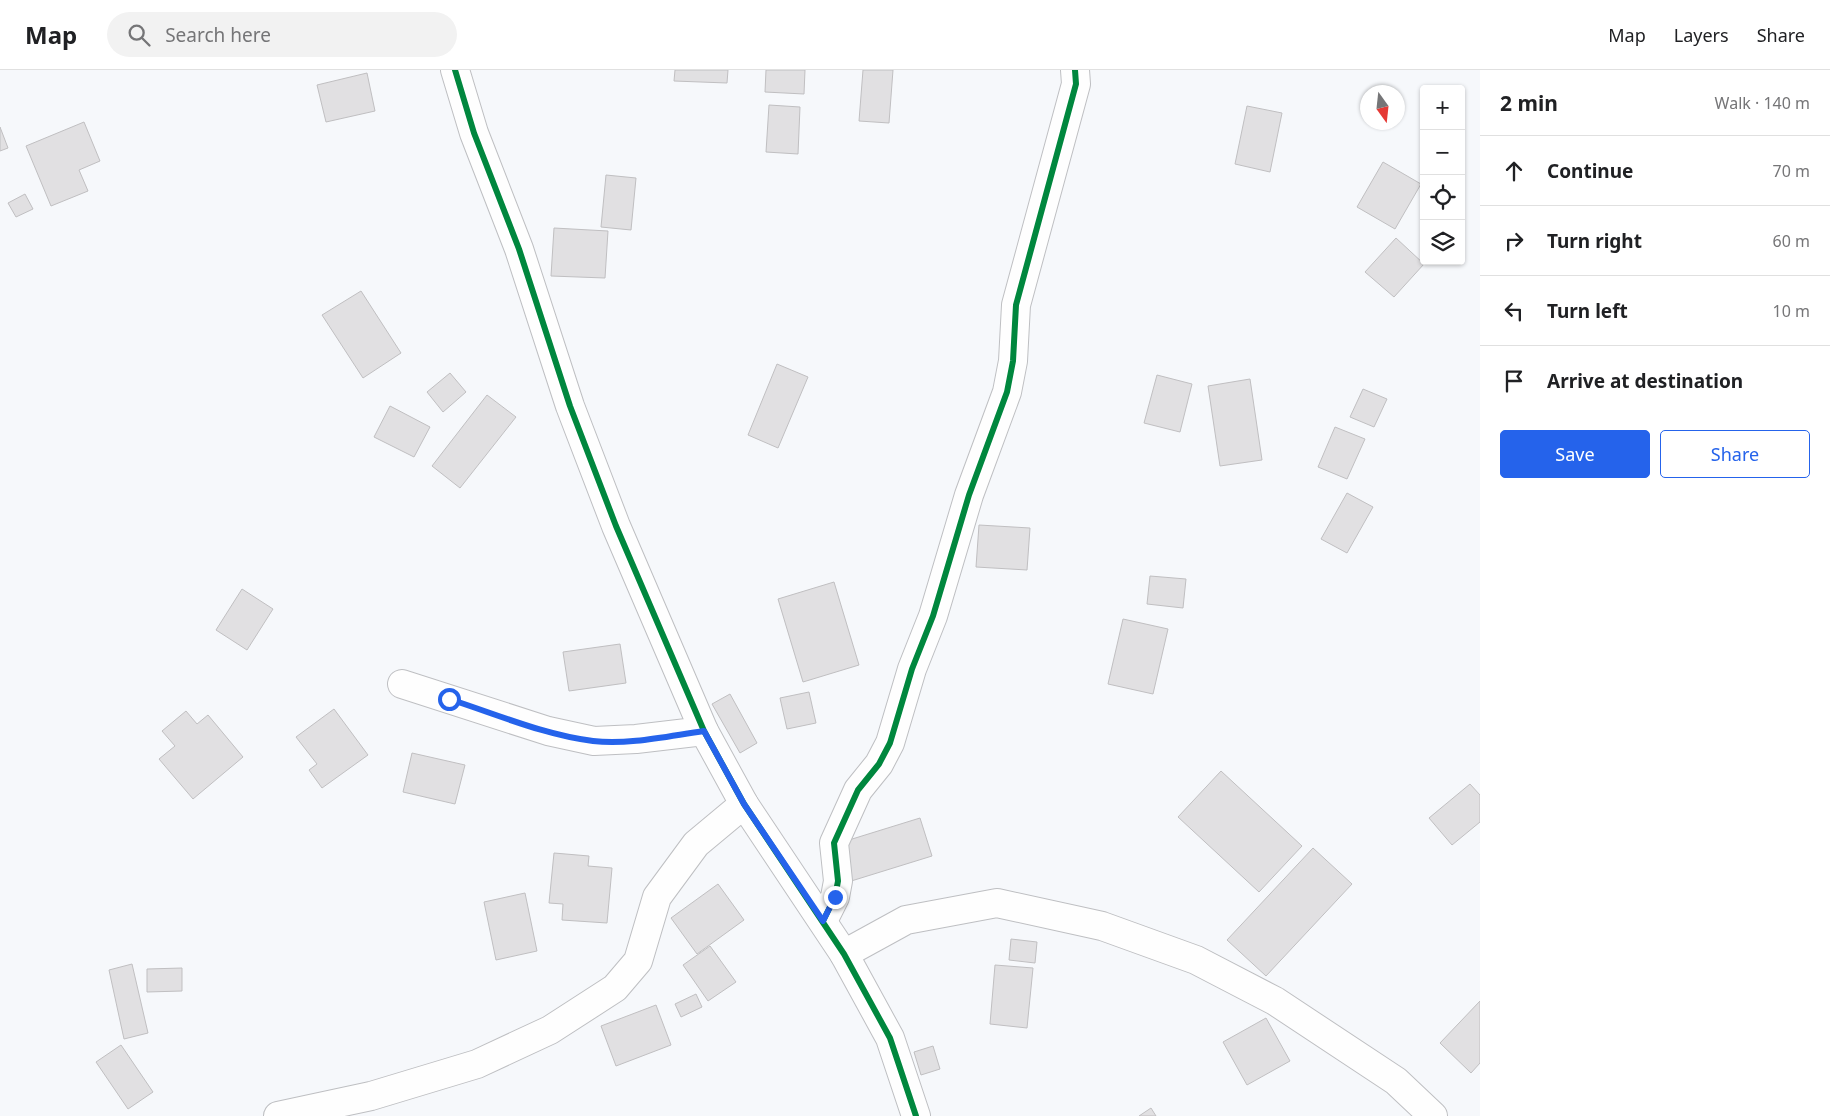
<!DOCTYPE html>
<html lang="en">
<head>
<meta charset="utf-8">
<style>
	body { margin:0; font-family:"Noto Sans",sans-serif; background:#f2f2f2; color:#202124 }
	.controls { position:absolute; right:15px; top:15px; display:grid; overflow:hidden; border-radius:5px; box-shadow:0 1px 4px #0004 }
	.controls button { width:45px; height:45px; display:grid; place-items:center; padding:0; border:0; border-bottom:1px solid #e0e0e0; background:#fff; color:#202124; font:25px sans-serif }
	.compass { position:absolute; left:1360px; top:15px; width:45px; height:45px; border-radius:50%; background:#fff; box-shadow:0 1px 4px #0004; rotate:165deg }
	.stop { position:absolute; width:15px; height:15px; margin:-11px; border:4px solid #2563eb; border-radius:50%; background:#fff }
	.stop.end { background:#2563eb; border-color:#fff; box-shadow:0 1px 5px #0008 }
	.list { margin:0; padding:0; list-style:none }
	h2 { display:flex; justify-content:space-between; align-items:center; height:65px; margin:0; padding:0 20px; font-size:21px }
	h2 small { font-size:16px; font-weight:400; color:#757577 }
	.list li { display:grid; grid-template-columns:32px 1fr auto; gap:15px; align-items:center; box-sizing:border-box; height:70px; padding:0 20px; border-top:1px solid #e0e0e0 }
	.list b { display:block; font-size:19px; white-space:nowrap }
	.list em { font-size:16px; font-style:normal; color:#757577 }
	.actions { display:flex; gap:10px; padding:15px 20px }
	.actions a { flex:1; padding:11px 0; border:1px solid #2563eb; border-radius:5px; text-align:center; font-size:18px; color:#2563eb }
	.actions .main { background:#2563eb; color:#fff }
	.icon { flex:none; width:28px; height:28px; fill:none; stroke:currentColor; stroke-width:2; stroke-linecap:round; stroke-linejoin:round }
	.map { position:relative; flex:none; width:1480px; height:1046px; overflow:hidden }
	header { display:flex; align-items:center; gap:30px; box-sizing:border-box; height:70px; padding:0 25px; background:#fff; border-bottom:1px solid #e0e0e0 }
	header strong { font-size:24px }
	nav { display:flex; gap:28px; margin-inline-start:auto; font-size:18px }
	.search { width:350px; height:45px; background:#f2f2f2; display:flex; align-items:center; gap:12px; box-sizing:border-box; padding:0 18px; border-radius:28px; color:#757577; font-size:19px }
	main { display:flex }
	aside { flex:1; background:#fff }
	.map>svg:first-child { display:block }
	.building { fill:#e1e0e2; stroke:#c0bfc1 }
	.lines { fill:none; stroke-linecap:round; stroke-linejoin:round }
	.minor-casing { stroke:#bebfc2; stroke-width:30 }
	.minor { stroke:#fefefe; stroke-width:28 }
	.cycleway-casing { stroke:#fff; stroke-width:9 }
	.cycleway { stroke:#00873e; stroke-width:6 }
	.route { stroke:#2563eb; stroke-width:6 }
</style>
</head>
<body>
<header>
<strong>Map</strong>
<div class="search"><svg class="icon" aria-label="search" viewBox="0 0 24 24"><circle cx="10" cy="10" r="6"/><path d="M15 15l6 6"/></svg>Search here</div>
<nav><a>Map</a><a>Layers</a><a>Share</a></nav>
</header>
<main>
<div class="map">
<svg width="1480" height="1046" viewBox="0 0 1480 1046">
	<rect width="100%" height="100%" fill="#f6f8fb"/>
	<g class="building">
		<polygon points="675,0 728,0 727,13 674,11"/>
		<polygon points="766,0 805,0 804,24 765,22"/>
		<polygon points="863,0 893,0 889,53 859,51"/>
		<polygon points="367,3 375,41 326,52 317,15"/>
		<polygon points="769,35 800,37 798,84 766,82"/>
		<polygon points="1247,36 1282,43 1270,102 1235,94"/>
		<polygon points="84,52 100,91 79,100 88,121 51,136 26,76"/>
		<polygon points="0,57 8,78 0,81"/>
		<polygon points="1383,92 1421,114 1395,159 1357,137"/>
		<polygon points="606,105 636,108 631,160 601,157"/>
		<polygon points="25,124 33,139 16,147 8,133"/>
		<polygon points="554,158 608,161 605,208 551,206"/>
		<polygon points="1396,168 1424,194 1394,227 1365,202"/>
		<polygon points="361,221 401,283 363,308 322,245"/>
		<polygon points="777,294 808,307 778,378 748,365"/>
		<polygon points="450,303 466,322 443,342 427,322"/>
		<polygon points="1157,305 1192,314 1180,362 1144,353"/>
		<polygon points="1250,309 1262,390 1220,396 1208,316"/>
		<polygon points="1363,319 1387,329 1374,357 1350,347"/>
		<polygon points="487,325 516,347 460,418 432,396"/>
		<polygon points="390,336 430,357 414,387 374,367"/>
		<polygon points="1335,357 1365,369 1347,409 1318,397"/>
		<polygon points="1347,423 1373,437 1347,483 1321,469"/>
		<polygon points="979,455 1030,458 1027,500 976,497"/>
		<polygon points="1150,506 1186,509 1183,538 1147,534"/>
		<polygon points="834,512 859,595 803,612 778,529"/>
		<polygon points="242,519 273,539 247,580 216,560"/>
		<polygon points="1123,549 1168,559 1153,624 1108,614"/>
		<polygon points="620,574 626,613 569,621 563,582"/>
		<polygon points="809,622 816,653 787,659 780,628"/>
		<polygon points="730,624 757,673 740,683 712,634"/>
		<polygon points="334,639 368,685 322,718 309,700 317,694 296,667"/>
		<polygon points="186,641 197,654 208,645 243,687 193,729 159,689 175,676 162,661"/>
		<polygon points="412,683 465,695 455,734 403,722"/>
		<polygon points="1221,701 1302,776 1259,822 1178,747"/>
		<polygon points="1470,714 1480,725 1480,752 1452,775 1429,748"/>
		<polygon points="920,748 932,786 848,812 836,774"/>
		<polygon points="1313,778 1352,814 1266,906 1227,870"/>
		<polygon points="554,783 589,786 588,796 612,798 607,853 562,850 563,834 549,833"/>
		<polygon points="718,814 744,850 697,884 671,848"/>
		<polygon points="525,823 537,881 496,890 484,832"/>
		<polygon points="1011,869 1037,872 1035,893 1009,890"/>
		<polygon points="710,876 736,912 708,931 683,895"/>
		<polygon points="132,894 148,963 124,969 109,900"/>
		<polygon points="995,895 1033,898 1027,958 990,954"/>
		<polygon points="182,898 182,921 147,922 147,899"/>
		<polygon points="696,924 702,937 681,947 675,934"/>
		<polygon points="1480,931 1480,993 1471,1003 1440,973"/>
		<polygon points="656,935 671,975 616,996 601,956"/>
		<polygon points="1266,948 1290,991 1247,1015 1223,972"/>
		<polygon points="121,975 153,1022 128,1039 96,992"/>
		<polygon points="933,976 940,999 921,1005 914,982"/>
		<polygon points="1151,1038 1156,1046 1139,1046"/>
	</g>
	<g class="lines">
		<g class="minor-casing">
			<g id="minor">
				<polyline points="455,0 474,63 519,179 570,336 616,456 704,661 744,734 844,884 890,968 916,1046"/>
				<polyline points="402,614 548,661 594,671 636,669 704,661"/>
				<polyline points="823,851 835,827 838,811 834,773 858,720 879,694 890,673 912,599 933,546 969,425 1007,322 1013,291 1016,235 1076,14 1075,0"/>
				<polyline points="844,884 906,850 997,833 1102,856 1196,890 1275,931 1396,1011 1433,1046"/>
				<polyline points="278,1046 371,1026 477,994 550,960 615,918 638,891 657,827 696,774 744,734"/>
			</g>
		</g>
		<use href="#minor" class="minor"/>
		<g class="cycleway-casing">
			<g id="cycleway">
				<polyline points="455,0 474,63 519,179 570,336 616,456 704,661 744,734 844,884 890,968 916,1046"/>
				<polyline points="823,851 835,827 838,811 834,773 858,720 879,694 890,673 912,599 933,546 969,425 1007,322 1013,291 1016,235 1076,14 1075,0"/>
			</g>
		</g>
		<use href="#cycleway" class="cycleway"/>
	</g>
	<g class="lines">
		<path class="route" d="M449 629C496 644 544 665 593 671 629 675 668 666 704 661L744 734 823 851 835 827"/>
	</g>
</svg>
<div class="controls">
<button>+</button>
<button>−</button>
<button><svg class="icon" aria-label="locate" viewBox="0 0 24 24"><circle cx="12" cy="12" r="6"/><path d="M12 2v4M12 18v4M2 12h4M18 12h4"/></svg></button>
<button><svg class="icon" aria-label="layers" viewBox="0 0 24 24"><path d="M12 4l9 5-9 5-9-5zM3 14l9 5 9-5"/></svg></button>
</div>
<svg class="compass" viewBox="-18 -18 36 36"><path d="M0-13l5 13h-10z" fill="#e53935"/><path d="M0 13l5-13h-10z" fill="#757577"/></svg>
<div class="stop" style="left:449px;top:629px"></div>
<div class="stop end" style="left:835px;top:827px"></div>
</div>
<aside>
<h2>2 min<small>Walk · 140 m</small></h2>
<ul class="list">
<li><svg class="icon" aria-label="ahead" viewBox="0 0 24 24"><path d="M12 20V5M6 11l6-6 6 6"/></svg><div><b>Continue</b></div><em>70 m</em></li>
<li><svg class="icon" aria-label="right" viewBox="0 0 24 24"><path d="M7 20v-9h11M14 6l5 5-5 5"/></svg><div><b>Turn right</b></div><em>60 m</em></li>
<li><svg class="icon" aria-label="left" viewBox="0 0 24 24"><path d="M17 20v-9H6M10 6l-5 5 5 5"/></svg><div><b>Turn left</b></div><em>10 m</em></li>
<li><svg class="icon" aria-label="arrive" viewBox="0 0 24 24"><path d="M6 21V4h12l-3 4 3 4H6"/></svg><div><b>Arrive at destination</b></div></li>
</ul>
<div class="actions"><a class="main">Save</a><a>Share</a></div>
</aside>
</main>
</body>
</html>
